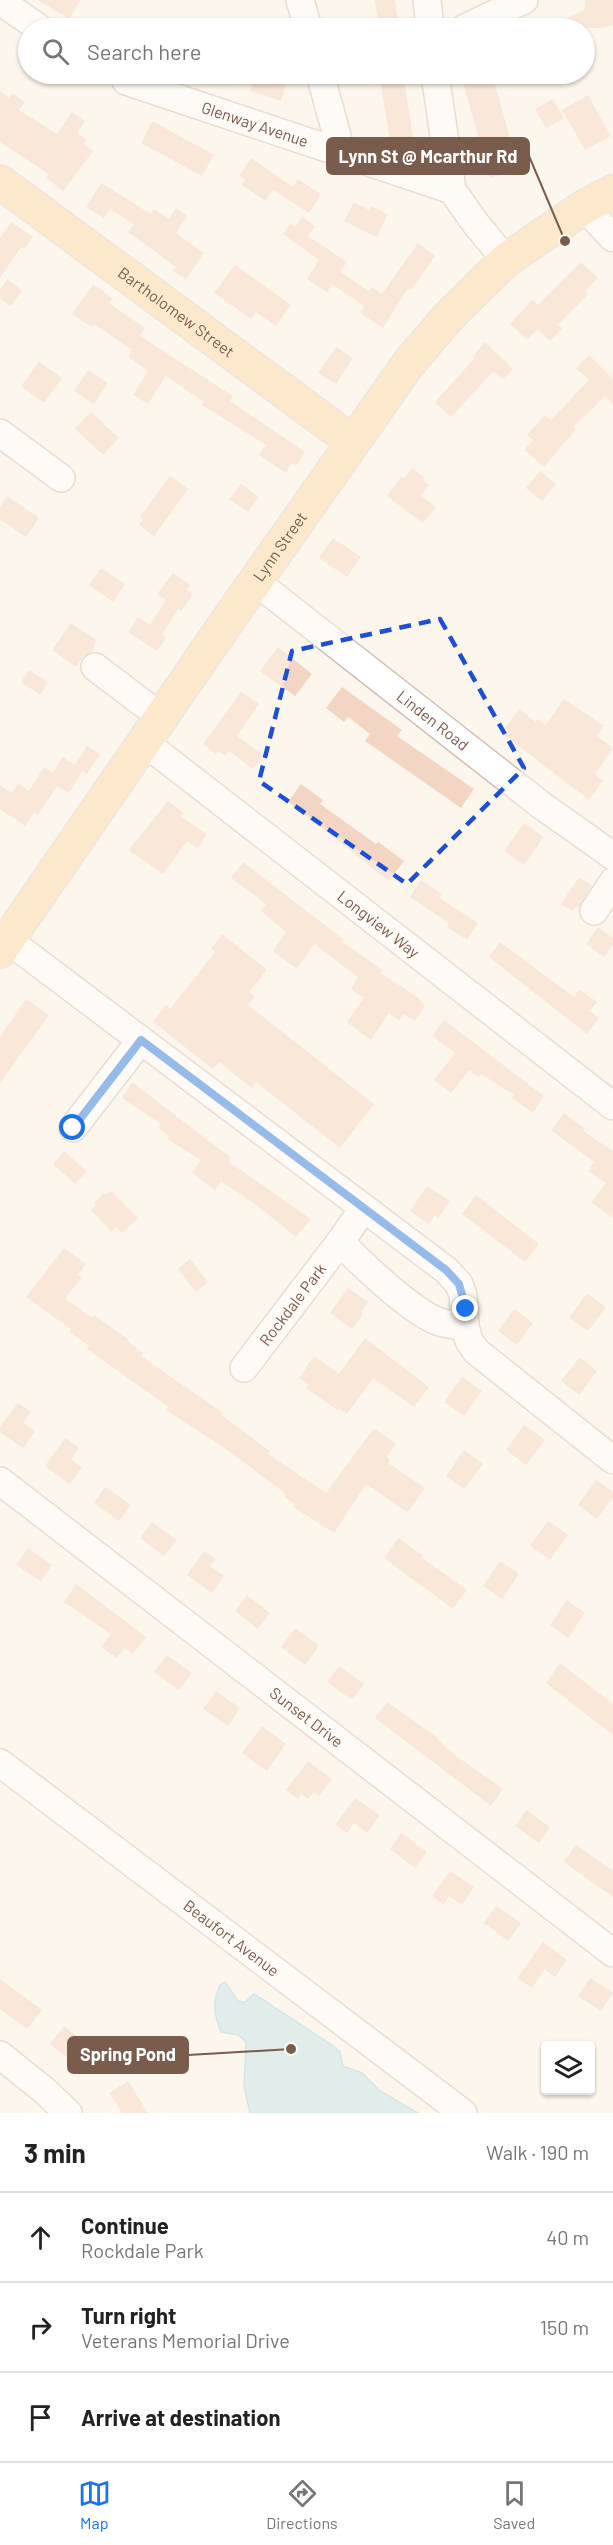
<!DOCTYPE html>
<html lang="en">
<head>
<meta charset="utf-8">
<style>
	body { margin:0; font-family:Barlow,sans-serif; background:#f2f2f2; color:#222 }
	.controls { position:absolute; right:18px; bottom:18px; display:grid; overflow:hidden; border-radius:6px; box-shadow:0 2px 4px #0004 }
	.controls button { width:54px; height:54px; display:grid; place-items:center; padding:0; border:0; border-bottom:2px solid #e0e0e0; background:#fff; color:#222; font:30px sans-serif }
	.stop { position:absolute; width:18px; height:18px; margin:-14px; border:4px solid #1a73e8; border-radius:50%; background:#fff }
	.stop.end { background:#1a73e8; border-color:#fff; box-shadow:0 2px 6px #0008 }
	.list { margin:0; padding:0; list-style:none }
	h2 { display:flex; justify-content:space-between; align-items:center; height:78px; margin:0; padding:0 24px; font-size:26px }
	h2 small { font-size:20px; font-weight:400; color:#767676 }
	.list li { display:grid; grid-template-columns:39px 1fr auto; gap:18px; align-items:center; box-sizing:border-box; height:90px; padding:0 24px; border-top:2px solid #e0e0e0 }
	.list b { display:block; font-size:22px; white-space:nowrap }
	.list p { margin:0; font-size:20px; white-space:nowrap; color:#767676 }
	.list em { font-size:20px; font-style:normal; color:#767676 }
	.icon { flex:none; width:33px; height:33px; fill:none; stroke:currentColor; stroke-width:2; stroke-linecap:round; stroke-linejoin:round }
	.map { position:relative; flex:none; width:613px; height:2113px; overflow:hidden }
	.search { position:absolute; background:#fff; box-shadow:0 2px 4px #0004; left:18px; right:18px; top:18px; height:66px; display:flex; align-items:center; gap:15px; box-sizing:border-box; padding:0 21px; border-radius:33px; color:#767676; font-size:22px }
	.sheet { height:348px; background:#fff }
	nav { display:flex; justify-content:space-around; align-items:center; box-sizing:border-box; height:84px; border-top:2px solid #e0e0e0; background:#fff; font-size:16px; color:#767676 }
	nav a { display:grid; justify-items:center; gap:3px }
	nav .on { color:#1a73e8 }
	.map>svg:first-child { display:block }
	.water { fill:#bfe3e8; stroke:#a5d3da; stroke-width:1.5 }
	.building { fill:#f3d5c3 }
	.lines { fill:none; stroke-linecap:round; stroke-linejoin:round }
	.minor-casing { stroke:#d1beb0; stroke-width:30 }
	.major-casing { stroke:#dad1cd; stroke-width:36 }
	.minor { stroke:#fff; stroke-width:27 }
	.major { stroke:#fbd9a5; stroke-width:33 }
	.route { stroke:#1a73e8; stroke-width:8 }
	.marked { fill:none; stroke:#1d4ed8; stroke-width:4.5; stroke-dasharray:12 8; stroke-linejoin:round }
	.labels { text-anchor:middle; stroke-width:4.5; stroke-linejoin:round; paint-order:stroke }
	.street-label { font-size:16px; fill:#7a5c4d; stroke:#fffaf3 }
	.leader { fill:none; stroke:#7a5c4d; stroke-width:2 }
	.callout-dot { fill:#7a5c4d; stroke:#fffaf3; stroke-width:2 }
	.callout { fill:#7a5c4d; stroke:#7a5c4d; stroke-width:2 }
	.callout-label { font-size:18px; text-anchor:middle; font-weight:bold; fill:#fff }
</style>
</head>
<body>
<div class="map">
<svg width="613" height="2113" viewBox="0 0 613 2113">
	<rect width="100%" height="100%" fill="#fdf6ec"/>
	<path class="water" d="M225 1982 238 2001 245 2002 254 1994 332 2045 340 2052 343 2066 362 2073 380 2091 418 2113H250L244 2086 246 2042 238 2035 221 2032C214 2015 212 2002 220 1985Z"/>
	<g class="building">
		<polygon points="38,0 81,0 69,19"/>
		<polygon points="375,0 395,0 399,28 379,28"/>
		<polygon points="585,0 613,0 613,24 604,28 548,28 585,9"/>
		<polygon points="256,74 289,74 281,101 250,91"/>
		<polygon points="379,74 403,74 413,137 390,141"/>
		<polygon points="471,74 492,74 519,170 490,178 462,79 472,77"/>
		<polygon points="0,91 9,98 12,93 25,102 19,110 57,134 72,112 85,121 77,133 87,140 84,144 93,151 63,191 46,178 49,174 0,142"/>
		<polygon points="588,95 611,136 585,150 562,110"/>
		<polygon points="553,99 564,118 546,128 535,109"/>
		<polygon points="152,121 214,155 202,176 141,143"/>
		<polygon points="251,158 293,187 298,179 321,194 309,213 273,190 265,201 242,185 245,180 239,176"/>
		<polygon points="101,183 151,214 154,209 169,219 176,208 187,216 176,233 204,253 186,279 173,271 176,267 128,232 134,224 110,209 104,218 86,207"/>
		<polygon points="354,202 369,210 371,206 388,214 377,237 344,221"/>
		<polygon points="302,217 315,226 308,236 347,262 340,272 369,291 372,287 382,294 418,243 435,256 411,290 408,288 383,328 360,313 364,306 332,284 327,292 307,279 319,260 283,234 290,224 295,227"/>
		<polygon points="11,222 33,237 24,249 21,247 0,278 0,238"/>
		<polygon points="581,262 598,278 585,291 588,294 558,325 562,329 550,341 538,329 527,340 510,324 532,300 538,305"/>
		<polygon points="235,265 291,305 276,326 256,312 251,319 214,293"/>
		<polygon points="7,279 22,290 11,306 0,298 0,290"/>
		<polygon points="93,284 112,298 109,303 145,328 140,336 233,396 230,401 305,452 296,466 292,463 286,473 259,455 266,445 202,405 204,402 166,376 148,404 133,395 148,371 128,357 132,350 94,324 92,327 72,314"/>
		<polygon points="485,342 513,369 503,379 494,372 491,374 451,417 435,402 474,359 472,357"/>
		<polygon points="336,347 353,358 336,384 318,373"/>
		<polygon points="589,355 613,379 613,405 605,396 573,427 576,429 544,467 524,450 533,440 527,435 545,415 551,420 589,380 576,368"/>
		<polygon points="39,362 62,378 44,403 21,386"/>
		<polygon points="88,370 108,383 94,404 74,391"/>
		<polygon points="91,412 119,438 103,455 75,429"/>
		<polygon points="412,468 425,478 423,481 429,485 421,496 436,507 423,523 387,496 401,477 404,479"/>
		<polygon points="540,471 556,484 542,501 526,488"/>
		<polygon points="170,476 188,489 154,536 139,525 143,519 140,517"/>
		<polygon points="241,484 259,497 248,512 229,499"/>
		<polygon points="7,496 39,518 26,537 0,519 0,507"/>
		<polygon points="333,538 361,557 347,577 319,558"/>
		<polygon points="101,568 125,584 113,602 89,585"/>
		<polygon points="173,573 190,585 187,590 193,594 181,611 178,609 162,635 166,638 157,651 128,632 138,617 150,625 166,600 157,594"/>
		<polygon points="71,623 96,640 92,652 83,657 76,667 52,650"/>
		<polygon points="278,647 312,674 295,696 260,671"/>
		<polygon points="29,670 48,682 40,695 21,682"/>
		<polygon points="342,687 402,730 397,736 474,789 461,808 365,741 370,734 348,717 344,722 326,708"/>
		<polygon points="241,692 259,704 237,736 263,755 253,769 229,751 225,756 218,751 216,754 203,744"/>
		<polygon points="564,699 604,726 597,736 613,748 595,774 603,781 589,800 504,735 507,730 505,728 519,709 536,722 537,719 546,725"/>
		<polygon points="87,746 100,754 87,774 82,771 69,793 57,786 38,815 34,813 25,826 0,809 0,785 12,793 18,783 29,791 44,767 53,773 62,757 75,765"/>
		<polygon points="301,784 323,800 320,804 376,844 378,842 404,861 389,881 288,802"/>
		<polygon points="168,801 184,813 181,817 207,834 198,848 187,841 163,874 129,850"/>
		<polygon points="524,823 544,837 524,865 504,851"/>
		<polygon points="243,862 344,940 342,942 383,970 381,973 417,997 425,1006 415,1021 404,1014 399,1020 389,1013 371,1040 347,1022 364,998 351,989 358,977 314,944 297,969 273,951 286,932 261,911 266,904 231,878"/>
		<polygon points="579,877 592,885 579,908 576,906 573,911 561,904"/>
		<polygon points="421,880 442,894 439,898 478,923 467,940 447,927 449,923 410,897"/>
		<polygon points="598,927 613,938 613,944 604,957 586,944"/>
		<polygon points="222,934 267,970 249,992 255,997 248,1005 374,1104 340,1148 256,1082 252,1088 219,1062 213,1069 153,1022 166,1005 170,1009 215,952 211,949"/>
		<polygon points="500,942 574,997 579,989 597,1002 590,1011 599,1018 587,1034 489,957"/>
		<polygon points="26,999 49,1015 0,1083 0,1037"/>
		<polygon points="444,1020 544,1096 533,1113 512,1098 514,1095 481,1074 479,1077 469,1070 451,1093 434,1080 455,1053 432,1036"/>
		<polygon points="132,1082 231,1158 229,1162 311,1219 296,1237 255,1204 221,1181 215,1190 192,1173 201,1160 167,1139 169,1136 158,1128 161,1124 122,1098"/>
		<polygon points="564,1113 585,1129 583,1131 613,1151 613,1218 591,1202 606,1183 588,1171 594,1162 551,1130"/>
		<polygon points="64,1151 87,1171 75,1184 53,1164"/>
		<polygon points="427,1186 450,1201 438,1218 435,1215 429,1224 410,1211"/>
		<polygon points="111,1191 138,1218 122,1233 116,1227 112,1232 91,1210 96,1205 94,1203 104,1193 106,1195"/>
		<polygon points="476,1195 539,1244 525,1262 462,1214"/>
		<polygon points="64,1248 86,1264 78,1275 82,1278 65,1298 92,1318 94,1315 128,1339 127,1341 143,1353 141,1356 223,1413 221,1415 270,1451 268,1454 326,1493 374,1428 396,1444 387,1457 390,1460 388,1463 425,1488 413,1505 407,1512 366,1484 334,1533 293,1507 295,1504 284,1497 286,1494 223,1447 166,1410 169,1407 87,1349 89,1346 69,1332 71,1329 26,1297"/>
		<polygon points="190,1259 208,1282 196,1292 178,1269"/>
		<polygon points="348,1288 368,1302 361,1312 363,1314 352,1329 330,1313"/>
		<polygon points="587,1293 606,1307 588,1331 569,1318"/>
		<polygon points="514,1309 533,1323 517,1345 498,1331"/>
		<polygon points="365,1338 429,1387 414,1407 373,1378 347,1414 338,1408 337,1410 306,1388 309,1385 299,1378 314,1356 339,1374"/>
		<polygon points="580,1357 597,1371 579,1395 561,1381"/>
		<polygon points="462,1377 482,1391 464,1416 444,1402"/>
		<polygon points="18,1403 31,1412 23,1423 35,1431 23,1448 0,1432 0,1427"/>
		<polygon points="524,1425 545,1440 526,1465 506,1450"/>
		<polygon points="65,1438 79,1448 71,1459 82,1467 70,1484 45,1466"/>
		<polygon points="464,1450 483,1464 464,1489 446,1476"/>
		<polygon points="596,1480 613,1492 613,1497 597,1519 578,1505"/>
		<polygon points="105,1487 131,1505 119,1521 94,1503"/>
		<polygon points="548,1521 568,1535 550,1560 530,1546"/>
		<polygon points="152,1522 177,1540 164,1556 140,1538"/>
		<polygon points="398,1538 424,1556 422,1558 467,1590 453,1609 384,1558"/>
		<polygon points="28,1548 52,1565 41,1581 16,1565"/>
		<polygon points="204,1551 216,1559 210,1566 224,1576 212,1593 187,1575"/>
		<polygon points="500,1561 519,1574 502,1599 483,1586"/>
		<polygon points="76,1584 146,1637 133,1654 124,1648 117,1658 101,1647 111,1634 64,1602"/>
		<polygon points="247,1595 270,1613 258,1629 235,1611"/>
		<polygon points="567,1600 585,1613 568,1638 550,1625"/>
		<polygon points="295,1628 319,1646 305,1665 281,1647"/>
		<polygon points="167,1655 192,1673 179,1690 154,1672"/>
		<polygon points="560,1663 613,1704 613,1735 546,1683"/>
		<polygon points="339,1666 364,1684 352,1700 327,1682"/>
		<polygon points="216,1691 240,1708 228,1726 203,1709"/>
		<polygon points="387,1702 439,1739 438,1740 456,1756 503,1789 491,1806 375,1718"/>
		<polygon points="262,1726 286,1744 267,1771 242,1753"/>
		<polygon points="308,1761 332,1779 319,1796 314,1792 308,1799 301,1794 298,1799 286,1790"/>
		<polygon points="355,1798 380,1815 367,1833 354,1823 347,1833 335,1825"/>
		<polygon points="526,1810 550,1827 539,1843 515,1826"/>
		<polygon points="401,1833 427,1852 415,1868 390,1849"/>
		<polygon points="576,1845 613,1871 613,1897 564,1862"/>
		<polygon points="450,1871 474,1887 462,1905 449,1896 444,1905 432,1896"/>
		<polygon points="496,1906 521,1923 508,1941 484,1923"/>
		<polygon points="543,1942 567,1960 555,1977 545,1969 532,1988 517,1978"/>
		<polygon points="590,1978 613,1993 601,2011 578,1996"/>
		<polygon points="0,1979 42,2010 27,2029 0,2009"/>
		<polygon points="64,2026 91,2048 77,2065 50,2044"/>
		<polygon points="128,2081 148,2113 122,2113 109,2093"/>
	</g>
	<g class="lines">
		<g class="minor-casing">
			<g id="minor">
				<polyline points="300,0 308,28"/>
				<polyline points="427,0 430,28"/>
				<polyline points="0,1 39,28"/>
				<polyline points="465,28 524,0"/>
				<polyline points="320,74 342,154"/>
				<polyline points="435,74 452,190 476,224 506,260"/>
				<path id="s1" d="M126 81 452 190"/>
				<polyline points="584,207 613,238"/>
				<polyline points="0,433 61,478"/>
				<path id="s2" d="M255 581 541 805 613 856"/>
				<polyline points="95,667 161,717"/>
				<path id="s3" d="M144 742 613 1106"/>
				<polyline points="594,911 613,882"/>
				<polyline points="8,940 446,1270 459,1284 463,1295 465,1326 469,1341 476,1351 613,1460"/>
				<polyline points="73,1128 141,1040"/>
				<path d="M364 1208 340 1242C362 1264 410 1310 437 1321 446 1325 455 1325 465 1326"/>
				<path id="s4" d="M244 1368 340 1242"/>
				<path id="s5" d="M0 1481 613 1953"/>
				<path id="s6" d="M0 1763 463 2113"/>
				<polyline points="0,2055 45,2091 68,2113"/>
			</g>
		</g>
		<g class="major-casing">
			<g id="major">
				<path id="s7" d="M0 182 353 442"/>
				<path id="s8" d="M0 951 235 610 409 363 449 316 506 260 584 207 613 192"/>
			</g>
		</g>
		<use href="#minor" class="minor"/>
		<use href="#major" class="major"/>
	</g>
	<g class="lines">
		<polyline class="route" points="73,1128 141,1040 446,1270 459,1284 466,1309"/>
	</g>
	<path d="M0 0H613V2113H0ZM440 619 524 768 407 884 259 781 292 651Z" fill="#fdf6ec" fill-opacity=".55" fill-rule="evenodd"/>
	<path class="marked" d="M440 619 524 768 407 884 259 781 292 651Z"/>
	<g class="labels">
		<g class="street-label">
			<text dy="6" stroke="none"><textPath href="#s1" startOffset="136">Glenway Avenue</textPath></text>
			<text dy="6" stroke="none"><textPath href="#s7" startOffset="219">Bartholomew Street</textPath></text>
			<text dy="6" stroke="none"><textPath href="#s8" startOffset="492">Lynn Street</textPath></text>
			<text dy="6" stroke="none"><textPath href="#s2" startOffset="226">Linden Road</textPath></text>
			<text dy="6" stroke="none"><textPath href="#s3" startOffset="297">Longview Way</textPath></text>
			<text dy="6" stroke="none"><textPath href="#s4" startOffset="80">Rockdale Park</textPath></text>
			<text dy="6" stroke="none"><textPath href="#s5" startOffset="387">Sunset Drive</textPath></text>
			<text dy="6" stroke="none"><textPath href="#s6" startOffset="290">Beaufort Avenue</textPath></text>
		</g>
	</g>
	<path class="leader" d="M565 241L529 156M291 2049L188 2055"/>
	<g class="callout-dot">
		<circle cx="565" cy="241" r="6"/>
		<circle cx="291" cy="2049" r="6"/>
	</g>
	<g class="callout">
		<rect x="327" y="138" width="202" height="36" rx="6"/>
		<rect x="68" y="2037" width="120" height="36" rx="6"/>
	</g>
	<g class="callout-label">
		<text x="428" y="163">Lynn St @ Mcarthur Rd</text>
		<text x="128" y="2061">Spring Pond</text>
	</g>
</svg>
<div class="controls">
<button><svg class="icon" aria-label="layers" viewBox="0 0 24 24"><path d="M12 4l9 5-9 5-9-5zM3 14l9 5 9-5"/></svg></button>
</div>
<div class="stop" style="left:73px;top:1128px"></div>
<div class="stop end" style="left:466px;top:1309px"></div>
<div class="search"><svg class="icon" aria-label="search" viewBox="0 0 24 24"><circle cx="10" cy="10" r="6"/><path d="M15 15l6 6"/></svg>Search here</div>
</div>
<section class="sheet">
<h2>3 min<small>Walk · 190 m</small></h2>
<ul class="list">
<li><svg class="icon" aria-label="ahead" viewBox="0 0 24 24"><path d="M12 20V5M6 11l6-6 6 6"/></svg><div><b>Continue</b><p>Rockdale Park</p></div><em>40 m</em></li>
<li><svg class="icon" aria-label="right" viewBox="0 0 24 24"><path d="M7 20v-9h11M14 6l5 5-5 5"/></svg><div><b>Turn right</b><p>Veterans Memorial Drive</p></div><em>150 m</em></li>
<li><svg class="icon" aria-label="arrive" viewBox="0 0 24 24"><path d="M6 21V4h12l-3 4 3 4H6"/></svg><div><b>Arrive at destination</b></div></li>
</ul>
</section>
<nav>
<a class="on"><svg class="icon" aria-label="map" viewBox="0 0 24 24"><path d="M3 6l6-2 6 2 6-2v14l-6 2-6-2-6 2zM9 4v14M15 6v14"/></svg>Map</a>
<a><svg class="icon" aria-label="directions" viewBox="0 0 24 24"><path d="M12 3l9 9-9 9-9-9zM9 14v-3h6M13 9l2 2-2 2"/></svg>Directions</a>
<a><svg class="icon" aria-label="saved" viewBox="0 0 24 24"><path d="M7 4h10v16l-5-4-5 4z"/></svg>Saved</a>
</nav>
</body>
</html>
